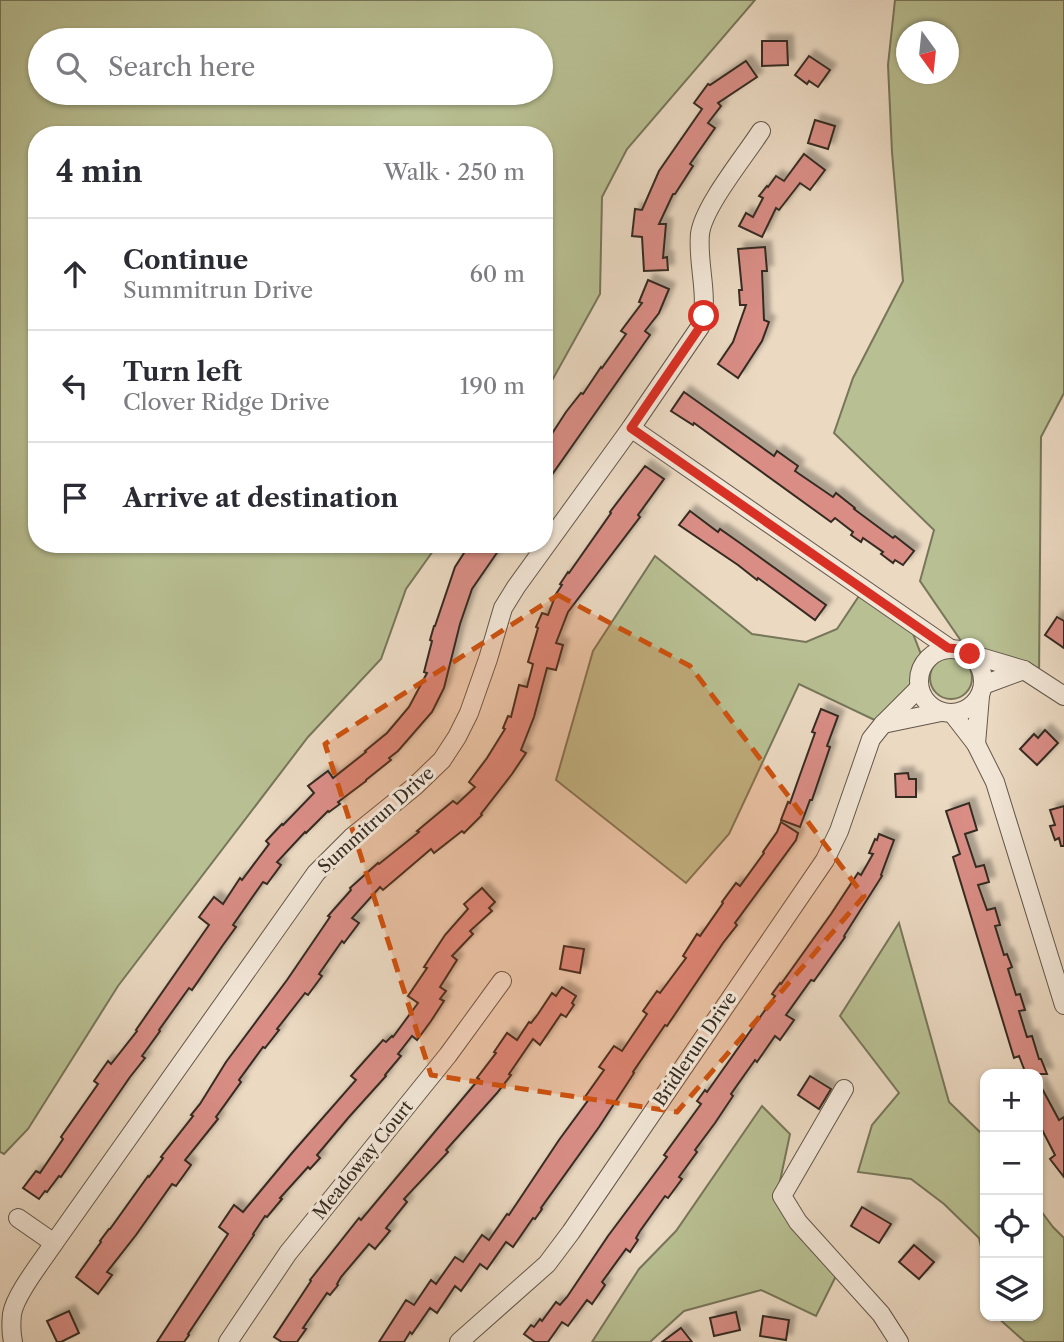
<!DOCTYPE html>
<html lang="en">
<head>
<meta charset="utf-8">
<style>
	body { margin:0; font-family:"Libre Caslon Text",serif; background:#f7f7f7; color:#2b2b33 }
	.controls { position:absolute; right:21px; bottom:21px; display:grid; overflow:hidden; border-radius:14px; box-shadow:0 2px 5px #0004 }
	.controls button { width:63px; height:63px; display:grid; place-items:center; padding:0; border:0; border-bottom:2px solid #e1e1e2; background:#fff; color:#2b2b33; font:35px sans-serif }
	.compass { position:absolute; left:896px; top:21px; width:63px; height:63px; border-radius:50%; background:#fff; box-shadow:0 2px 5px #0004; rotate:165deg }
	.stop { position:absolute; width:21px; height:21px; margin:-16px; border:5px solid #d93025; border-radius:50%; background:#fff }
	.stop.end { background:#d93025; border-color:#fff; box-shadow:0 2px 7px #0008 }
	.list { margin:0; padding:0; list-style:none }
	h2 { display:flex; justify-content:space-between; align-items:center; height:91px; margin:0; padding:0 28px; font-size:30px }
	h2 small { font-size:23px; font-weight:400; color:#7c7c81 }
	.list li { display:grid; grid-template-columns:46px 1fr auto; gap:21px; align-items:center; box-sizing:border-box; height:112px; padding:0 28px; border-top:2px solid #e1e1e2 }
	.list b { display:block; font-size:26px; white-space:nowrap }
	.list p { margin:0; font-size:23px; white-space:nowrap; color:#7c7c81 }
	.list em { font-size:23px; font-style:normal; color:#7c7c81 }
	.icon { flex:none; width:38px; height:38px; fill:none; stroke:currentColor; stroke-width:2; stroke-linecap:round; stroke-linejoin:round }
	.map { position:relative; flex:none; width:1064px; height:1342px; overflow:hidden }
	.search { position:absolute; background:#fff; box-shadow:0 2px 5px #0004; left:28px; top:28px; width:525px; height:77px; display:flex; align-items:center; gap:18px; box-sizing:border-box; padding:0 24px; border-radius:38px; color:#7c7c81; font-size:26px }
	.panel { position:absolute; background:#fff; box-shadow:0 2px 5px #0004; left:28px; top:126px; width:525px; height:427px; border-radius:28px }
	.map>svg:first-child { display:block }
	.green { fill:#b8bf92; stroke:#77765a; stroke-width:2; fill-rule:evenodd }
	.building { fill:#d98d85; stroke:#362c22; stroke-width:2; filter:url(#shadow) }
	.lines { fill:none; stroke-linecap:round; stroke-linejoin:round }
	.minor-casing { stroke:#63574a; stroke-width:20 }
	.minor { stroke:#f2e6d7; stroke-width:18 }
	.route { stroke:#d93025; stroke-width:9 }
	.marked { fill:#cd520f; fill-opacity:0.2; stroke:#cd520f; stroke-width:5; stroke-dasharray:14 9; stroke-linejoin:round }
	.labels { text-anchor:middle; stroke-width:6; stroke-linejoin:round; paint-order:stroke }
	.street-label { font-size:18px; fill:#362c22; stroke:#f2e6d7 }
</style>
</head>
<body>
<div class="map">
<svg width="1064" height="1342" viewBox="0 0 1064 1342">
	<defs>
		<filter id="shadow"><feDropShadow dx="6" dy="-6" stdDeviation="2" flood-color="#0004"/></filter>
	</defs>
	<rect width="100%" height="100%" fill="#ebd9c2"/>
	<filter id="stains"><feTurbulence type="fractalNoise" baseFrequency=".00286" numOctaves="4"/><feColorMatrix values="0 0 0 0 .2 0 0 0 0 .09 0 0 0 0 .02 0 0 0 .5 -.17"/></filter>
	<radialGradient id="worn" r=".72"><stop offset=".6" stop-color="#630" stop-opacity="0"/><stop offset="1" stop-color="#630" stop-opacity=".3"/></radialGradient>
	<g class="green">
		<path d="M0 0H755L627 149 602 197 600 294 544 395V135H37V544H438L406 589 381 659 308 737 118 986 28 1129 4 1154 0 1152ZM40 40H541V93H40Z"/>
		<path d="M895 0H1064V393L1041 437 1039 679 970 654 920 581 934 530 834 433 853 378 903 281 892 152 888 65ZM906 32H948V74H906Z"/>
		<polygon points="655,556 752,634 806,642 837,629 863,590 908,621 924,662 919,672 919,688 883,724 799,684 729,834 686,883 556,780 593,651"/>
		<circle cx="951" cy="678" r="21"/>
		<polygon points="899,923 949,1102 985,1137 985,1298 981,1281 984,1260 979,1238 944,1204 911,1179 858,1172 872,1125 899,1093 840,1016"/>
		<polygon points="762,1106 790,1134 776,1200 837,1274 816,1316 761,1290 684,1311 650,1342 592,1342 639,1269 676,1231"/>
		<polygon points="1038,1207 1053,1227 1064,1238 1064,1342 1025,1342 996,1316 1038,1316"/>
	</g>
	<g class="building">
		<polygon points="762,41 787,41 788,65 762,66"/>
		<polygon points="809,56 830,70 818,87 809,81 807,84 795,75"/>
		<polygon points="746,61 757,77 718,103 721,106 708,123 715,128 690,164 693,166 675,194 673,194 659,224 666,224 663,258 667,257 668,270 644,271 642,237 632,236 635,209 642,210 659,171 702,109 694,103 708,84 710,85"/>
		<polygon points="815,120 835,126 828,149 808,143"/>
		<polygon points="804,154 825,170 810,190 800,183 779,210 776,208 762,237 739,226 746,213 753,217 763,198 759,196 767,186 768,187 776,176 784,181"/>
		<polygon points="765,247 767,271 762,271 764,320 769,322 762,341 738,378 718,364 733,342 746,305 740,305 739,290 742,290 738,249"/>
		<polygon points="648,280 669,289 659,313 645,331 650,335 544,486 544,446 566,412 581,393 583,394 601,367 602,368 626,334 621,331 642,303 639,302"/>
		<polygon points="684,392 774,456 777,451 798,466 795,471 833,497 836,493 855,508 854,509 893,538 895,536 914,551 903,565 895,560 893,563 881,554 883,552 863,538 861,542 851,535 853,532 835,518 831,522 694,423 693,425 671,411"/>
		<polygon points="645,466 664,479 638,515 640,517 568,612 556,643 563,645 556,670 547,668 534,717 521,750 526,753 512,774 481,814 482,815 464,833 462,831 434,853 431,849 383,890 380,887 352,918 359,923 344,943 342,941 319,974 322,976 308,995 305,993 277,1029 279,1030 265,1048 263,1047 239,1080 241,1082 216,1117 218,1119 185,1160 191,1165 176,1186 172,1184 136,1235 107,1272 112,1275 98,1294 76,1277 101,1242 100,1241 109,1229 110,1229 148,1176 149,1177 163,1158 161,1157 193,1116 191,1115 200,1104 226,1062 287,980 330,917 328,916 351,890 350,888 378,863 379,864 419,832 417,831 453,801 457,804 475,787 469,782 487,758 505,729 503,728 508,716 511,717 519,685 527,687 533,664 528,662 538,628 536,627 542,613 548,615 556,594 562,585 560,584 568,572 569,573 611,513 610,512"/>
		<polygon points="690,511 718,532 720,529 740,543 826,605 815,620 758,578 757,580 738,565 679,525"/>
		<polygon points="474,544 503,544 472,589 460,624 444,688 432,712 398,751 389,758 391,760 366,780 366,781 338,802 340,804 329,812 328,811 306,833 305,832 277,862 281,865 267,884 263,882 233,925 236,927 223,945 192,990 189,988 159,1030 160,1031 142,1056 145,1058 130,1077 61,1177 59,1176 47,1192 45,1191 39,1199 23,1188 36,1171 40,1173 63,1139 61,1137 98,1084 94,1081 108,1061 111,1064 137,1031 136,1030 209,925 199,917 214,897 223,904 240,878 242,880 269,844 266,841 282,824 283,825 314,793 308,786 328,771 333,778 366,752 365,751 387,733 409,707 427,673 424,672 432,641 430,640 434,626 435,626 455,567 466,550 469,552"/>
		<polygon points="1057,617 1064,621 1064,648 1045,635"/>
		<polygon points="821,709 838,716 827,746 830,747 812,800 810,800 800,827 781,820 788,802 790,803 801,772 815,733 812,732"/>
		<polygon points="1045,730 1058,743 1037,765 1020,749 1034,734 1038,738"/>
		<polygon points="908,773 909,779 916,779 916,797 896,797 895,774"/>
		<polygon points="969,803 977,830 965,834 976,867 984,865 989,882 978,885 987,910 995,908 1000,925 995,926 1004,955 1007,954 1012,967 1008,969 1016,995 1020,994 1025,1010 1019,1011 1027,1037 1032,1036 1039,1059 1041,1059 1047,1074 1026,1074 1019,1056 1014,1058 953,857 960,854 946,811"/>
		<polygon points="1064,806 1064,846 1061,846 1059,838 1055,840 1050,826 1055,825 1050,810"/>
		<polygon points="781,822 798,833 796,840 735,923 737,925 723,943 667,1026 665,1025 633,1072 634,1073 599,1127 541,1208 542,1209 535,1219 533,1218 513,1247 506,1242 487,1269 480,1264 461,1291 455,1286 437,1313 430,1308 412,1334 410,1332 404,1342 379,1342 406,1300 414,1305 431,1280 436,1284 455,1257 463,1262 482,1235 489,1240 507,1214 509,1215 559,1140 589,1099 585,1097 604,1070 599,1067 614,1046 622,1051 647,1014 643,1011 657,991 660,993 686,958 683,956 697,934 700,936 723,903 722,902 736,883 740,886 764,853 763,852 777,832"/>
		<polygon points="879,834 894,840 881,875 882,876 844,936 845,937 814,981 811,980 786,1015 794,1020 780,1040 775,1036 757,1062 755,1060 731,1094 733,1096 715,1123 695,1150 697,1152 679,1177 682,1179 668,1198 665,1196 640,1231 636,1238 638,1240 630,1252 626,1249 602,1282 605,1285 592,1304 587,1300 568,1326 562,1322 548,1342 535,1342 524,1334 531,1325 534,1327 540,1319 542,1321 556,1302 560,1305 567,1297 608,1236 667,1157 664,1155 701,1104 697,1101 705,1090 707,1092 775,996 772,994 780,983 781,984 831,914 858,873 861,875 873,854 869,853 875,839 877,840"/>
		<polygon points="482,888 495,902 489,908 492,911 470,931 473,934 452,956 457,960 440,987 446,991 440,999 444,1001 431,1021 417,1040 412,1036 398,1054 401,1056 385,1075 386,1076 349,1117 317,1155 320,1158 310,1169 308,1167 280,1198 282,1199 267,1217 265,1216 253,1234 254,1235 188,1334 189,1335 184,1342 157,1342 228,1234 219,1227 234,1205 243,1212 292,1153 356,1080 351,1076 383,1040 386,1042 392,1036 393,1037 418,1003 408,996 427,968 424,967 445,935 468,909 464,904"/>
		<polygon points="564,946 584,949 580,973 560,969"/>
		<polygon points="562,987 576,996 572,1003 574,1005 566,1017 561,1014 540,1045 533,1039 509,1074 511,1075 497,1093 446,1150 448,1152 404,1199 407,1202 386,1228 390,1231 375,1249 369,1244 341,1277 337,1284 338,1285 330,1295 327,1293 303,1328 306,1329 297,1342 282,1342 274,1337 311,1281 310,1280 359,1218 361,1220 479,1079 477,1078 496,1053 494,1052 507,1033 517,1040 529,1022 531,1023 538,1014 552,993 556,996"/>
		<polygon points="810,1076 831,1089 819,1109 798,1095"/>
		<polygon points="1038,1081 1059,1120 1064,1117 1064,1177 1050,1159 1055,1155 1038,1122"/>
		<polygon points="862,1207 891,1224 879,1243 851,1226"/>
		<polygon points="914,1245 934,1262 919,1279 899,1262"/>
		<polygon points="69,1311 79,1333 61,1342 57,1342 47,1321"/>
		<polygon points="736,1312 740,1330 714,1336 710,1318"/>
		<polygon points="763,1316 789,1320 786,1340 760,1336"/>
		<polygon points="681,1328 692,1342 662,1342"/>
	</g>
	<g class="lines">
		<g class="minor-casing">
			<g id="minor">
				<polyline points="631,428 949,648"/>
				<circle cx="951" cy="681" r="32"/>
				<polyline points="970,654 1024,670 1064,696"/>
				<polyline points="983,685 1024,670"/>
				<polyline points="952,713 976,744 995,782 1064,1005"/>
				<polyline points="883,724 941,712"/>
				<polyline points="976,744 980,696"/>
				<polyline points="844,1089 782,1196 798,1222 881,1314 899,1342"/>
				<polyline points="18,1218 54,1243"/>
				<path d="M13 1342C11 1333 11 1324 12 1314 15 1295 42 1261 54 1243L316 873 352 837 414 787 442 760 457 737 469 713 488 659 503 608 516 587 631 428 700 327C710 297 697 265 700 234 703 207 745 156 761 131"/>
				<polyline points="228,1342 288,1253 448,1055 502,981"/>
				<polyline points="459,1342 547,1264 571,1232 825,860 839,831 871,739 883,724 919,688"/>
			</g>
		</g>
		<use href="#minor" class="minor"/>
	</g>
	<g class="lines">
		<polyline class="route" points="704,316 700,327 631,428 948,648 960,649 970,654"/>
	</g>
	<path class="marked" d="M558 595 690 666 864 896 677 1112 431 1075 325 744Z"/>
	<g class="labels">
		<g class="street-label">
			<text transform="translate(376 820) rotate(-42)" y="6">Summitrun Drive</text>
			<text transform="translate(695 1049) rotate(-56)" y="6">Bridlerun Drive</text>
			<text transform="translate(363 1160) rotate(-51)" y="6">Meadoway Court</text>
		</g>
	</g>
	<rect width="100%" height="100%" filter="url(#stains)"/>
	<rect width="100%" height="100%" fill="url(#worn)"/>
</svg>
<div class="controls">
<button>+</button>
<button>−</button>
<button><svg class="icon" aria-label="locate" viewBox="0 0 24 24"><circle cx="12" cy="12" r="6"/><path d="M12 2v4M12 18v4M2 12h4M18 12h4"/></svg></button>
<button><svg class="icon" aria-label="layers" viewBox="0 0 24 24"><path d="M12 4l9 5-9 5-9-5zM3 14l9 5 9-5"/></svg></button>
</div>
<svg class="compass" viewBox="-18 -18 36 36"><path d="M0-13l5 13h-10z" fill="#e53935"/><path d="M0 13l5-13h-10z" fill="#7c7c81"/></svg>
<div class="stop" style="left:704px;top:316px"></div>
<div class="stop end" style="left:970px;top:654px"></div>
<div class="search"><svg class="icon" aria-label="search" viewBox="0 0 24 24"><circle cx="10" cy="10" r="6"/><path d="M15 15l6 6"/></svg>Search here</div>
<section class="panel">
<h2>4 min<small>Walk · 250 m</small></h2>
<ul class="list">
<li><svg class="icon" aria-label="ahead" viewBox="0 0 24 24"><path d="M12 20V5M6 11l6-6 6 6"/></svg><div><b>Continue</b><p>Summitrun Drive</p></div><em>60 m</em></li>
<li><svg class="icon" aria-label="left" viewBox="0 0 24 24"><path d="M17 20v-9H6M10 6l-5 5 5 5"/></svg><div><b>Turn left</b><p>Clover Ridge Drive</p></div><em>190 m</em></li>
<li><svg class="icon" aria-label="arrive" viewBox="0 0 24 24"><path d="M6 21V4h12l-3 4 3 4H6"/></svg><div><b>Arrive at destination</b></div></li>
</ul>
</section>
</div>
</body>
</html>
